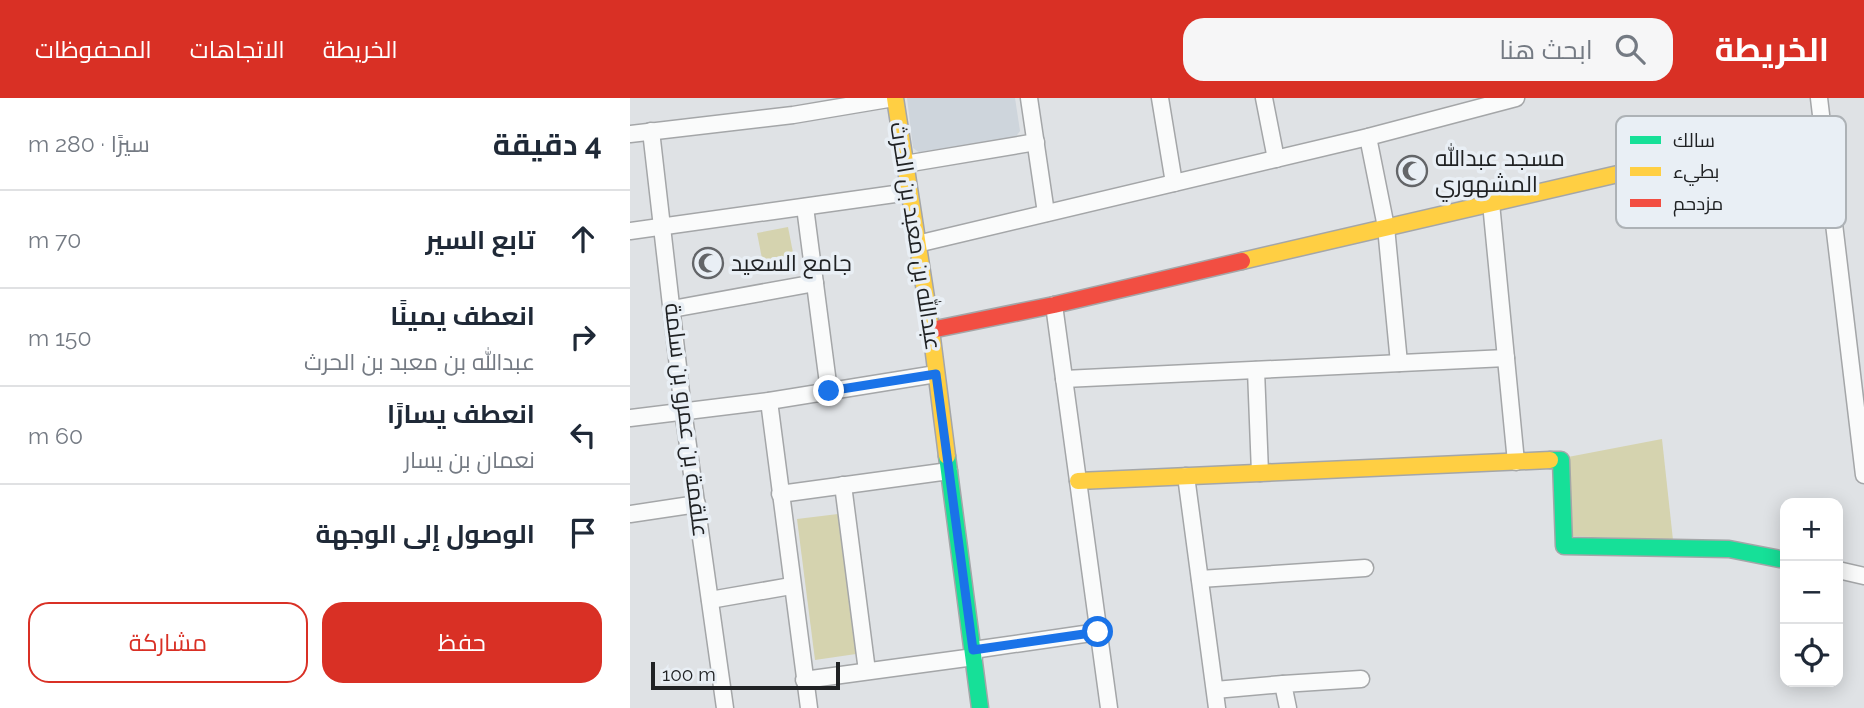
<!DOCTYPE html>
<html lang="ar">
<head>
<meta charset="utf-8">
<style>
	body { margin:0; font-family:Raleway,Cairo,sans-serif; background:#f6f6f7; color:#1f2937; direction:rtl }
	.controls { position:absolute; right:21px; bottom:21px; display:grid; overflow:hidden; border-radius:14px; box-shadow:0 4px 18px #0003 }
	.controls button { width:63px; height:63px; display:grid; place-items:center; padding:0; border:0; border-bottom:2px solid #e0e1e3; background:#fff; color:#1f2937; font:35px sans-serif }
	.scale { position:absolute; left:21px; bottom:18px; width:189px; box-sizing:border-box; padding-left:7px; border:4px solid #202224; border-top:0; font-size:19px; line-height:24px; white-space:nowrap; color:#202224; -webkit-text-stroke:5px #e9eff5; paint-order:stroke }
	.stop { position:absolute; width:21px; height:21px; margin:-16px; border:5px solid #1a73e8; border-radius:50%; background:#fff }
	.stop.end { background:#1a73e8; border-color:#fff; box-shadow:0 2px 7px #0008 }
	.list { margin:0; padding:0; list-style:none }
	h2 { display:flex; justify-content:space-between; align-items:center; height:91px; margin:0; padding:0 28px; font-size:30px }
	h2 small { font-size:23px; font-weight:400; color:#747a83 }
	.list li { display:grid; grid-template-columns:46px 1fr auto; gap:21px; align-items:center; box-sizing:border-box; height:98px; padding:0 28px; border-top:2px solid #e0e1e3 }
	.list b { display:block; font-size:26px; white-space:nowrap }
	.list p { margin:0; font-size:23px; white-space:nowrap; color:#747a83 }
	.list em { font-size:23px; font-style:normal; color:#747a83 }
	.actions { display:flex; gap:14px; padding:21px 28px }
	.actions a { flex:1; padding:16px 0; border:2px solid #d93025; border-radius:21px; text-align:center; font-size:24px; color:#d93025 }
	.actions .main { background:#d93025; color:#fff }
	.icon { flex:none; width:38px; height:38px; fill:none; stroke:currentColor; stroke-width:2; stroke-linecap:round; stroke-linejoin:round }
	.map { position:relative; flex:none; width:1234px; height:610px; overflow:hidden; direction:ltr }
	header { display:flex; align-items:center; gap:42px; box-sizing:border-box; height:98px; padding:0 35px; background:#d93025; color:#fff }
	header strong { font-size:33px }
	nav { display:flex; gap:38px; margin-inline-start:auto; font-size:24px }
	.search { width:490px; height:63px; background:#f6f6f7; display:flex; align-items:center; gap:18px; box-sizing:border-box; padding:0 24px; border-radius:21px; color:#747a83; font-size:26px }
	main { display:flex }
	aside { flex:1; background:#fff }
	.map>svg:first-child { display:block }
	.built { fill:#ced5dc }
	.green { fill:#d5d3af }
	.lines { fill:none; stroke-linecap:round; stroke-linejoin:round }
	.street-casing { stroke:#a4a6a8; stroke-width:19 }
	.fast-casing { stroke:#a4a6a8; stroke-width:19 }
	.slow-casing { stroke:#a4a6a8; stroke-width:19 }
	.jam-casing { stroke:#a4a6a8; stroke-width:19 }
	.street { stroke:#fafbfb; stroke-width:16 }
	.fast { stroke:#16e098; stroke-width:16 }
	.slow { stroke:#ffcf43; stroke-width:16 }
	.jam { stroke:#f24e42; stroke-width:16 }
	.route { stroke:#1a73e8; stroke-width:9 }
	.labels { text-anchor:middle; stroke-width:7; stroke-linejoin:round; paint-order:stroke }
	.poi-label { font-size:23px; fill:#202224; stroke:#e9eff5; text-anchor:start }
	.street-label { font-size:23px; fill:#202224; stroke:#e9eff5 }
	.key { fill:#e9eff5; stroke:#adb2b6; stroke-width:2 }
	.key-label { font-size:19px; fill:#202224 }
</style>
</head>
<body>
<header>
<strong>الخريطة</strong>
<div class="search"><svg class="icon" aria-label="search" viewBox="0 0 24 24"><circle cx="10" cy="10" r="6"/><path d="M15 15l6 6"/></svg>ابحث هنا</div>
<nav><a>الخريطة</a><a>الاتجاهات</a><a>المحفوظات</a></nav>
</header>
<main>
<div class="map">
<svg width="1234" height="610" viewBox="0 0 1234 610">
	<rect width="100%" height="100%" fill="#dfe2e5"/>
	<polygon class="built" points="277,0 385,0 390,33 385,40 290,55 283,50"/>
	<g class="green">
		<polygon points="158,129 166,170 135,176 127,135"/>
		<polygon points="1032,341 1043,442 938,438 938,359"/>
		<polygon points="208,416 226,556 185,562 167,421"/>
	</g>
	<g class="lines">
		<g class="street-casing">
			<g id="street">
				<polyline points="399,0 416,115"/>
				<polyline points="530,0 544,85"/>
				<polyline points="634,0 646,61"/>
				<polyline points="1189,0 1234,377"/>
				<polyline points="21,33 53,312 95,610"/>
				<polyline points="0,36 163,17 264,0"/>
				<polyline points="738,39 756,129 769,265"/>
				<polyline points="275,66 406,44"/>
				<polyline points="861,105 886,364"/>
				<polyline points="175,109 199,293"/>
				<polyline points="0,133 279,94"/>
				<polyline points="287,146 738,39 886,0"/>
				<polyline points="424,207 479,610"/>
				<polyline points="42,211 185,185"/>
				<polyline points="626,272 630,375"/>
				<polyline points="434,281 876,260"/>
				<polyline points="139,303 179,610"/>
				<polyline points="0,320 139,303 306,276"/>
				<polyline points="556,378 587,610"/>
				<polyline points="213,387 237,573"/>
				<polyline points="150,396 319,373"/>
				<polyline points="0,416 67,406"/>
				<polyline points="1208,472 1234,478"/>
				<polyline points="570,481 735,470"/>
				<polyline points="80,502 161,488"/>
				<polyline points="343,552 468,534"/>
				<polyline points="174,582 344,559"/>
				<polyline points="585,592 653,586"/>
				<polyline points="658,610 653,586 731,581"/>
			</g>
		</g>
		<g class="fast-casing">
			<g id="fast">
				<polyline points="1096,51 1194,28"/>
				<polyline points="317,358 350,610"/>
				<polyline points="920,362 931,362 934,448 1099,451 1155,462"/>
			</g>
		</g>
		<g class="slow-casing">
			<g id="slow">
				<polyline points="265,0 301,232 317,358"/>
				<polyline points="612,163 1096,51"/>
				<polyline points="448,383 920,362"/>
			</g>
		</g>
		<g class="jam-casing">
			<polyline id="jam" points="301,232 424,207 612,163"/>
		</g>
		<use href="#street" class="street"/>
		<use href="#fast" class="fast"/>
		<use href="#slow" class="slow"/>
		<use href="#jam" class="jam"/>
	</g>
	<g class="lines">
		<polyline class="route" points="199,293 306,276 343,552 468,534"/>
	</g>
	<defs>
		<g id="mosque-ring" transform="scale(1.575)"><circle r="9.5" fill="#e9eff5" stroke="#636568" stroke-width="1.5"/><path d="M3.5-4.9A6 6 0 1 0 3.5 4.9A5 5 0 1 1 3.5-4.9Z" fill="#636568"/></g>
	</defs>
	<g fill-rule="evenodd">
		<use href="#mosque-ring" x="782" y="73"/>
		<use href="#mosque-ring" x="78" y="165"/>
	</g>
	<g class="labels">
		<g class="poi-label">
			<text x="805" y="68">مسجد عبدالله<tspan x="805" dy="26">المشهوري</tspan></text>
			<text x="101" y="173">جامع السعيد</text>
		</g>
		<g class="street-label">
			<text transform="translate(286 138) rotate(81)" y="8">عبدالله بن معبد بن الحرث</text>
			<text transform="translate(57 322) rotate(83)" y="8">علقمة بن عمرو بن سلمة</text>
		</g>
	</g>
	<rect x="986" y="18" width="230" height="112" rx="10" class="key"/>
	<rect x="1000" y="38" width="31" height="8" fill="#16e098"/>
	<rect x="1000" y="69" width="31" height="9" fill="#ffcf43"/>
	<rect x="1000" y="101" width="31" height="8" fill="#f24e42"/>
	<g class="key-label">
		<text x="1043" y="49">سالك</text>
		<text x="1043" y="80">بطيء</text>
		<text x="1043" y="112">مزدحم</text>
	</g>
</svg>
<div class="controls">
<button>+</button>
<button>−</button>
<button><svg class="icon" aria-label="locate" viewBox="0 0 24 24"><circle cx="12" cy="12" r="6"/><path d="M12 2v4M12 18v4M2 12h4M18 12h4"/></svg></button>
</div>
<div class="scale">100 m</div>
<div class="stop" style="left:468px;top:534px"></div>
<div class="stop end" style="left:199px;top:293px"></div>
</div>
<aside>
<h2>4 دقيقة<small>سيرًا · 280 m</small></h2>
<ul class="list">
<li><svg class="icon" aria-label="ahead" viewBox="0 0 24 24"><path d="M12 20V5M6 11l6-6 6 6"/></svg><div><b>تابع السير</b></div><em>70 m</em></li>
<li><svg class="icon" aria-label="right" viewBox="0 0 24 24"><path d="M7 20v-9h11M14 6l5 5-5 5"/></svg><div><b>انعطف يمينًا</b><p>عبدالله بن معبد بن الحرث</p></div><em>150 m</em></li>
<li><svg class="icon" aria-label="left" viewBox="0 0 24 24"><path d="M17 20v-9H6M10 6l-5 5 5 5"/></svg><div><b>انعطف يسارًا</b><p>نعمان بن يسار</p></div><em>60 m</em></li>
<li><svg class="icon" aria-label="arrive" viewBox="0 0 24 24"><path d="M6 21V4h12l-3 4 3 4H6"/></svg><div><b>الوصول إلى الوجهة</b></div></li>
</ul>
<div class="actions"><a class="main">حفظ</a><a>مشاركة</a></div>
</aside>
</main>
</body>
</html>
